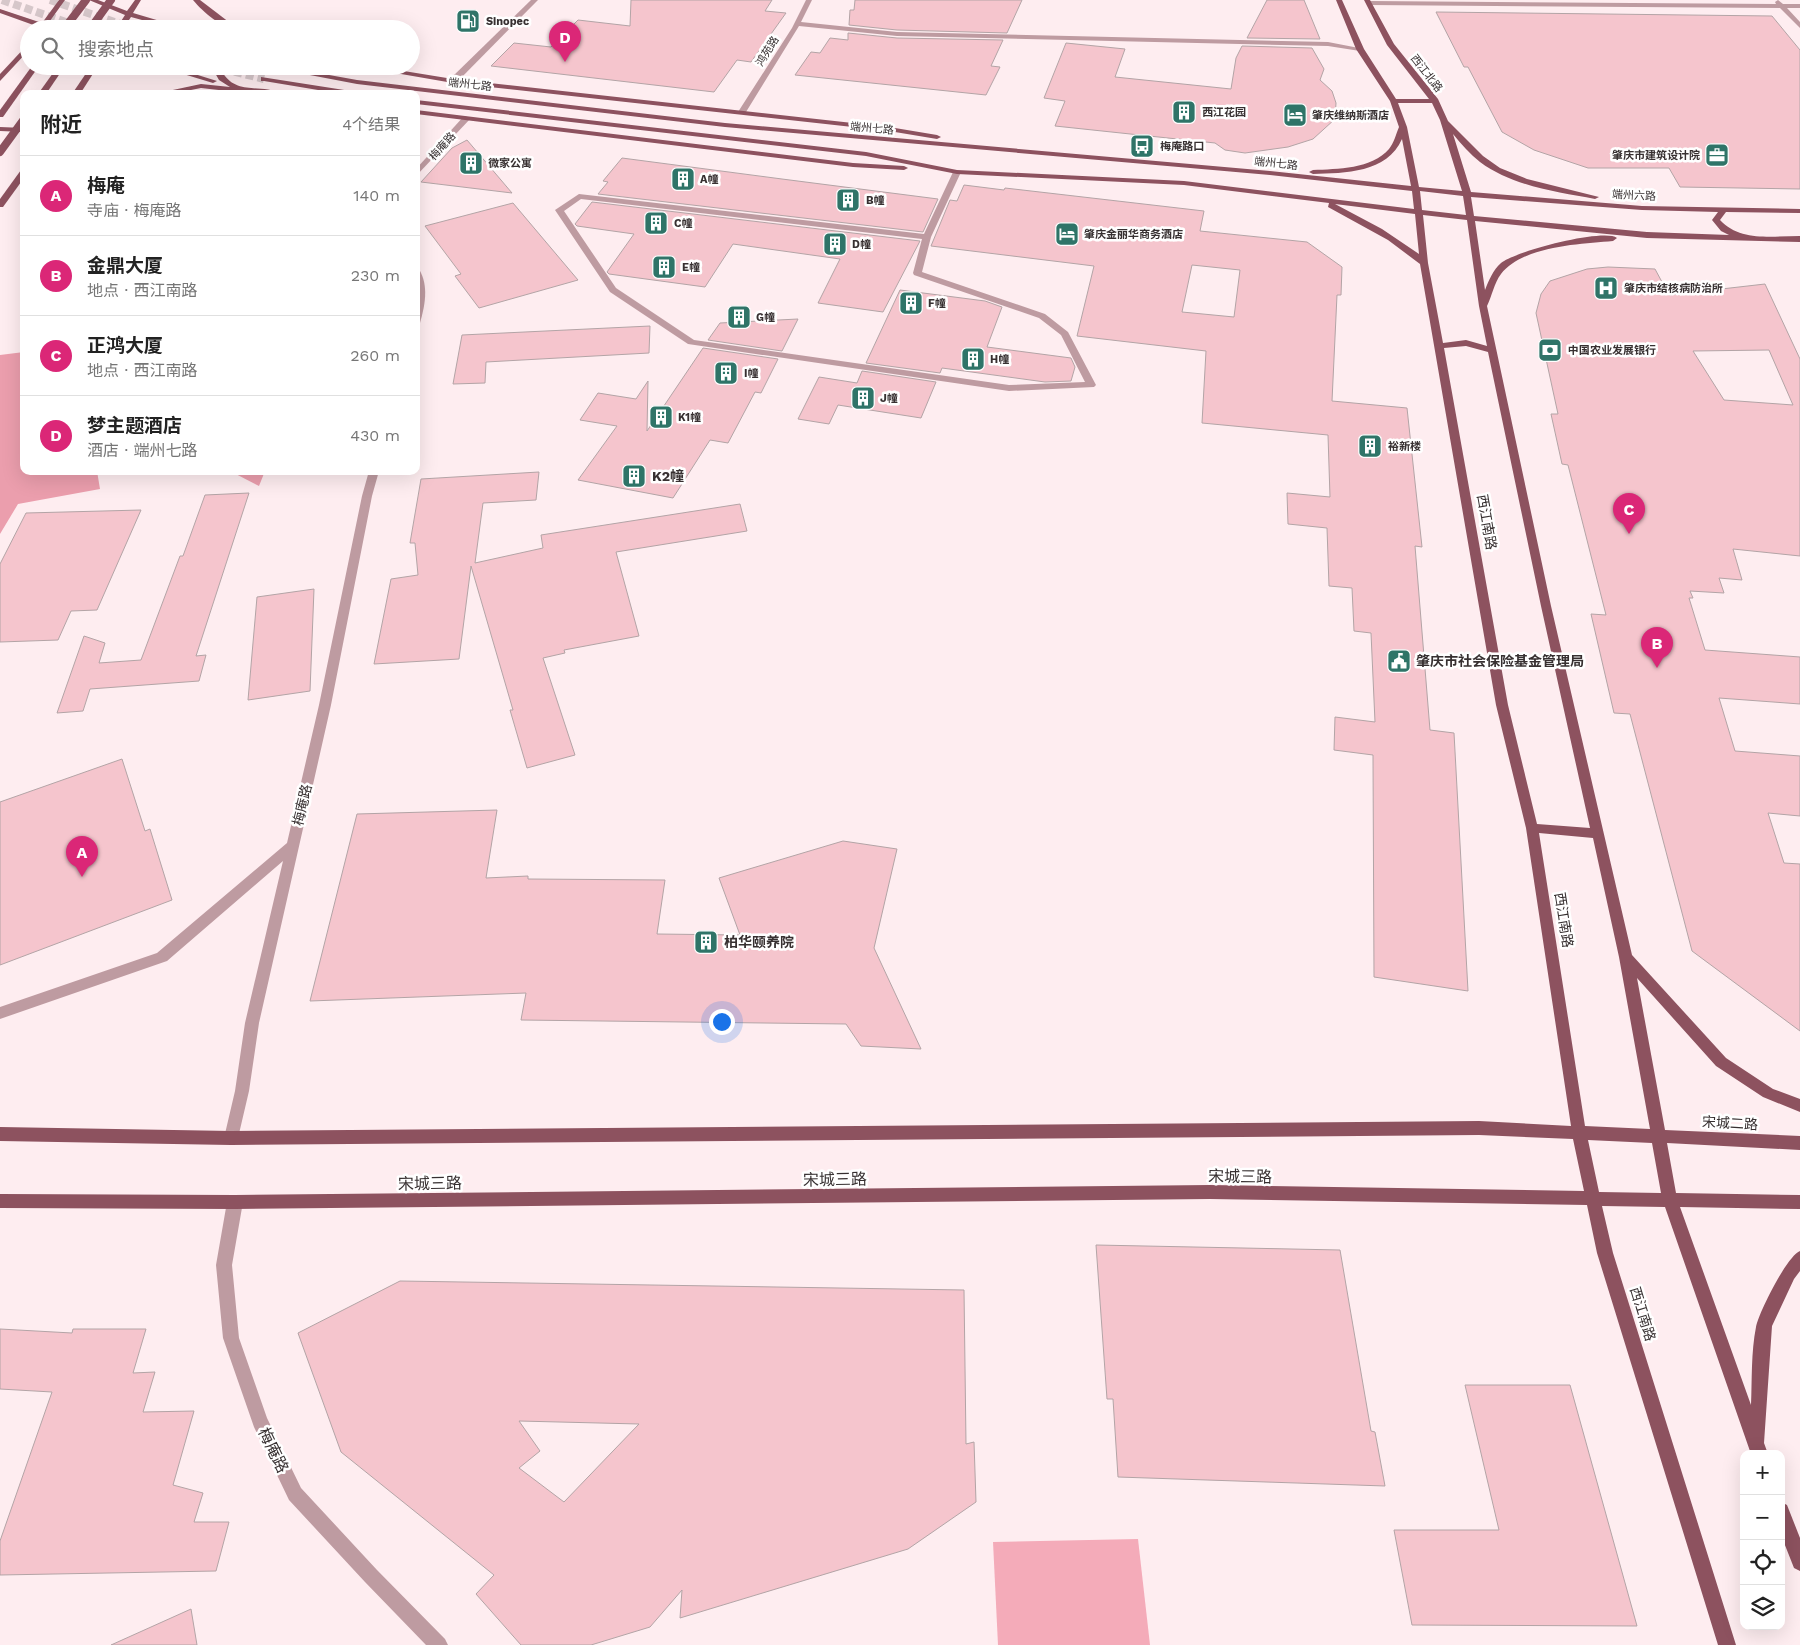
<!DOCTYPE html>
<html lang="zh">
<head>
<meta charset="utf-8">
<style>
	body { margin:0; font-family:"Work Sans","Noto Sans SC",sans-serif; background:#f6f6f6; color:#222 }
	.controls { position:absolute; right:15px; bottom:15px; display:grid; overflow:hidden; border-radius:10px; box-shadow:0 5px 20px #0002 }
	.controls button { width:45px; height:45px; display:grid; place-items:center; padding:0; border:0; border-bottom:1px solid #e0e0e0; background:#fff; color:#222; font:25px sans-serif }
	.you { position:absolute; left:721px; top:1021px; width:18px; height:18px; margin:-12px; border:4px solid #fff; border-radius:50%; background:#1a73e8; box-shadow:0 0 0 8px #1a73e833 }
	.badge { display:grid; place-items:center; width:32px; height:32px; border-radius:50%; background:#db2777; color:#fff; font-size:16px; font-weight:700 }
	.pin { position:absolute; translate:-50% -41px; filter:drop-shadow(0 1px 2px #0008) }
	.pin::after { content:''; position:absolute; top:26px; width:18px; height:15px; background:inherit; clip-path:polygon(0 0,100% 0,50% 100%) }
	.list { margin:0; padding:0; list-style:none }
	h2 { display:flex; justify-content:space-between; align-items:center; height:65px; margin:0; padding:0 20px; font-size:21px }
	h2 small { font-size:16px; font-weight:400; color:#767676 }
	.list li { display:grid; grid-template-columns:32px 1fr auto; gap:15px; align-items:center; box-sizing:border-box; height:80px; padding:0 20px; border-top:1px solid #e0e0e0 }
	.list b { display:block; font-size:19px; white-space:nowrap }
	.list p { margin:0; font-size:16px; white-space:nowrap; color:#767676 }
	.list em { font-size:16px; font-style:normal; color:#767676 }
	.icon { flex:none; width:28px; height:28px; fill:none; stroke:currentColor; stroke-width:2; stroke-linecap:round; stroke-linejoin:round }
	.map { position:relative; flex:none; width:1800px; height:1645px; overflow:hidden }
	.search { position:absolute; background:#fff; box-shadow:0 5px 20px #0002; left:20px; top:20px; width:400px; height:55px; display:flex; align-items:center; gap:12px; box-sizing:border-box; padding:0 18px; border-radius:28px; color:#767676; font-size:19px }
	.panel { position:absolute; background:#fff; box-shadow:0 5px 20px #0002; left:20px; top:90px; width:400px; height:385px; border-radius:10px }
	.map>svg:first-child { display:block }
	.green { fill:#f4abb9 }
	.forest { fill:#eb9ead }
	.building { fill:#f5c5cd; stroke:#b3a4a6; fill-rule:evenodd }
	.lines { fill:none; stroke-linecap:round; stroke-linejoin:round }
	.major-tunnel { stroke:#d6c7ca; stroke-width:8; stroke-dasharray:8 4; stroke-linecap:butt }
	.minor { fill:#be9ba1; fill-rule:evenodd }
	.major { fill:#8d525f; fill-rule:evenodd }
	.major-bridge { stroke:#8d525f; stroke-width:8 }
	.labels { text-anchor:middle; stroke-width:5; stroke-linejoin:round; paint-order:stroke }
	.far-poi-label { font-size:11px; font-weight:bold; fill:#373031; stroke:#fff; text-anchor:start }
	.far-street-label { font-size:11px; fill:#373031; stroke:#fff }
	.poi-label { font-size:14px; font-weight:bold; fill:#373031; stroke:#fff; text-anchor:start }
	.street-label { font-size:14px; fill:#373031; stroke:#fff }
	.near-street-label { font-size:16px; fill:#373031; stroke:#fff }
</style>
</head>
<body>
<div class="map">
<svg width="1800" height="1645" viewBox="0 0 1800 1645">
	<rect width="100%" height="100%" fill="#feedf0"/>
	<polygon class="green" points="1138,1539 1150,1645 998,1645 993,1542"/>
	<g class="forest">
		<polygon points="24,352 24,471 97,471 100,489 18,504 0,534 0,355"/>
		<polygon points="230,471 265,471 259,486"/>
	</g>
	<g class="building">
		<polygon points="631,0 772,0 765,11 786,13 751,62 737,60 714,92 491,66 514,43 551,47 578,20 630,26"/>
		<polygon points="855,0 1022,0 1007,33 897,30 849,25 850,10 854,10"/>
		<polygon points="1267,0 1304,0 1320,39 1247,38"/>
		<polygon points="1436,12 1772,16 1800,50 1800,189 1680,187 1669,168 1588,168 1534,150 1502,132 1468,67 1464,67"/>
		<polygon points="848,33 897,38 1003,40 991,66 1000,67 986,95 795,75 811,52 820,53 830,38 848,40"/>
		<polygon points="1066,43 1125,49 1115,77 1231,89 1236,58 1242,46 1312,48 1324,69 1320,80 1332,91 1336,103 1335,119 1313,139 1288,147 1245,153 1225,150 1215,143 1055,126 1065,101 1044,98"/>
		<polygon points="467,140 512,193 421,182 452,148"/>
		<polygon points="622,158 782,179 938,199 923,232 598,194 608,182 603,181"/>
		<path d="M964 185 1004 190 1005 188 1204 211 1200 231 1307 242 1342 267 1341 295H1337L1332 401 1407 408 1422 547 1415 546 1430 730 1454 733 1468 991 1374 977 1373 755 1334 750 1335 717 1375 722 1371 633 1354 631 1352 588 1329 586 1327 528 1288 524 1287 493 1330 497 1328 435 1202 423 1206 351 1077 336 1094 266 931 246 950 200 957 201ZM1192 265 1240 270 1234 317 1182 312Z"/>
		<polygon points="592,202 920,241 883,312 818,303 840,259 733,244 705,287 609,274 607,272 634,234 577,226 575,224"/>
		<polygon points="513,203 578,280 479,308 455,276 461,274 425,226"/>
		<path d="M1608 267 1655 269 1669 295 1765 284 1800 359V556L1733 549 1742 580 1719 578 1724 593 1690 591 1693 598H1689L1705 650 1800 657V704L1719 698 1735 751 1800 756V816L1768 813 1784 863 1800 864V1031L1692 951 1630 714 1614 713 1591 614 1606 615 1568 465 1562 464 1551 414H1558L1536 313 1541 294 1550 281 1587 269ZM1769 350 1793 405 1724 400 1693 351Z"/>
		<polygon points="900,290 985,301 1002,307 987,347 1071,358 1075,367 1071,381 1045,382 942,368 940,373 866,363"/>
		<polygon points="798,319 782,351 708,340 720,323"/>
		<polygon points="650,326 649,353 486,362 485,383 453,384 462,335"/>
		<polygon points="703,348 778,359 761,393 755,392 728,443 710,440 673,498 578,480 617,426 580,420 598,393 636,399 648,381 647,431"/>
		<polygon points="862,371 936,382 921,418 838,405 829,424 798,419 819,377 857,383"/>
		<polygon points="539,472 536,500 483,503 475,563 543,548 541,535 740,504 747,531 616,552 639,636 564,650 565,653 543,658 575,755 527,768 510,710 513,710 471,566 459,659 374,664 391,579 418,575 415,543 410,543 421,479"/>
		<polygon points="249,493 196,656 206,655 199,681 90,689 83,711 57,713 84,636 105,643 99,663 141,660 180,556 183,556 205,495"/>
		<polygon points="141,510 97,610 71,611 58,640 0,642 0,564 26,513"/>
		<polygon points="314,589 310,691 248,700 257,597"/>
		<polygon points="122,759 145,831 150,829 172,900 0,965 0,802"/>
		<polygon points="497,810 486,878 528,876 528,879 665,880 657,934 740,935 719,878 843,841 897,849 874,948 921,1049 861,1046 846,1024 521,1020 526,993 310,1001 357,814"/>
		<polygon points="1096,1245 1340,1250 1371,1431 1375,1432 1385,1486 1118,1477 1113,1399 1107,1399"/>
		<path d="M400 1281 964 1290 966 1444 974 1442 976 1502 908 1549 680 1618 682 1590 650 1627 591 1645H521L476 1594 494 1575 341 1452 298 1333ZM519 1421 639 1424 564 1502 519 1468 540 1451Z"/>
		<polygon points="0,1329 72,1333 73,1329 146,1329 133,1373 155,1372 143,1412 194,1411 173,1485 203,1493 194,1522 229,1522 216,1571 0,1575 0,1541 52,1392 0,1389"/>
		<polygon points="1465,1385 1570,1385 1637,1626 1412,1625 1394,1530 1499,1530"/>
		<polygon points="191,1609 197,1645 111,1645"/>
	</g>
	<g class="lines">
		<g class="major-tunnel">
			<polyline points="2,0 86,29"/>
			<polyline points="50,0 135,29"/>
			<polyline points="211,66 264,79"/>
			<polyline points="269,66 277,68"/>
		</g>
		<g class="minor">
			<polygon points="531,0 538,0 456,83 450,83 450,79"/>
			<polygon points="806,0 812,0 801,22 897,32 1328,42 1364,49 1360,51 1328,46 897,36 799,26 746,112 739,114 738,112 792,28"/>
			<polygon points="1778,0 1783,4 1800,4 1800,8 1787,8 1800,22 1800,28 1780,8 1369,5 1366,3 1369,1 1776,4 1775,2"/>
			<polygon points="464,116 471,118 416,176 416,169"/>
			<path d="M954 170 961 172 931 237 922 272 1045 314 1068 332 1096 385 1094 387 1009 391 688 344 610 292 555 210 579 194 924 234ZM581 199 922 239 913 273 914 275 1039 318 1061 335 1085 382 1009 385 694 340 616 288 564 211Z"/>
			<path d="M416 268 419 269C429 286 425 305 420 323L416 326Z"/>
			<polygon points="369,471 379,471 372,496 331,705 259,1023 249,1091 238,1138 236,1143 231,1145 226,1143 224,1138 235,1091 245,1023 283,861 167,961 0,1019 0,1007 157,953 287,843 319,705 362,496"/>
			<polygon points="235,1195 240,1197 243,1202 232,1265 239,1338 267,1418 301,1488 377,1570 445,1639 448,1645 426,1645 365,1582 289,1500 254,1427 223,1338 216,1265 227,1202 230,1197"/>
		</g>
		<g class="major">
			<polygon points="59,0 65,0 47,25 54,29 38,29 39,27 0,13 0,9 42,23"/>
			<polygon points="89,0 98,0 127,11 135,0 141,0 133,13 187,29 175,29 131,17 123,29 116,29 125,15"/>
			<path d="M193 0H200L238 29C222 29 203 12 193 0Z"/>
			<path d="M1336 0H1342L1364 49 1396 99H1429L1387 45 1364 0H1370L1394 44 1438 99 1448 121 1483 156 1500 168 1527 179 1599 197 1595 199C1557 192 1512 186 1480 162 1470 154 1461 144 1453 134L1471 192 1642 206 1800 209V213L1726 212 1720 220C1740 242 1773 236 1800 236V242L1647 238 1475 221 1485 290C1489 280 1493 270 1501 263 1516 251 1604 228 1617 238L1613 241C1579 244 1523 246 1501 274 1494 283 1492 296 1487 306L1551 606 1632 955 1726 1058 1773 1089 1800 1099V1112L1763 1097 1716 1066 1637 978 1665 1130 1800 1136V1150L1667 1143 1676 1193 1800 1195V1209L1680 1207 1751 1405C1752 1380 1751 1352 1756 1327 1759 1312 1787 1256 1800 1251V1271L1794 1279 1772 1326 1764 1443 1768 1454H1751L1665 1207 1602 1206 1613 1253 1736 1645H1718L1597 1253 1587 1205 1210 1199 235 1209 0 1208V1194L235 1195 1210 1185 1584 1191 1573 1139 1479 1135 231 1145 0 1141V1127L231 1131 1479 1121 1571 1126 1526 828 1496 705 1420 264 1388 240 1328 207 1329 203 1184 185 957 174 866 156 416 104V100L866 152 957 170 1184 181 1414 209 1412 191 1270 175 725 127 357 84 273 68 279 66 357 80 725 123 1270 171 1411 186 1402 139C1387 173 1345 173 1313 174L1309 172 1313 170C1337 169 1372 169 1389 149 1394 143 1396 134 1399 127L1390 101 1356 49ZM1398 103H1432L1440 120 1462 191 1419 187 1407 127ZM1420 191 1463 196 1466 215 1422 210ZM1471 197 1642 210 1718 212 1712 220 1721 231 1729 235 1647 232 1474 216ZM1335 204 1415 214 1419 254 1382 229ZM1423 215 1467 220 1479 306 1487 346 1466 340 1443 343 1428 263ZM1466 346 1488 352 1541 606 1590 828 1537 824 1508 705 1444 348ZM1539 833 1593 838 1619 957 1650 1129 1585 1126ZM1588 1140 1652 1143 1661 1193 1599 1192Z"/>
			<polygon points="29,43 29,50 0,81 0,74"/>
			<polygon points="32,66 39,66 3,117 0,117 0,110"/>
			<polygon points="58,66 65,66 46,94 38,94"/>
			<polygon points="91,66 98,66 80,94 72,94"/>
			<polygon points="157,66 169,66 217,81 213,83"/>
			<path d="M220 66H227L223 73C237 96 263 83 281 94H254L201 88 171 94H154L201 84 230 87 219 80 215 73Z"/>
			<polygon points="355,66 373,66 453,79 889,127 937,135 941,137 937,139 889,131 453,83"/>
			<polygon points="261,77 357,92 361,94 342,94 264,81 261,81"/>
			<polygon points="416,110 853,163 904,166 908,168 904,170 853,167 416,114"/>
			<polygon points="0,127 24,128 24,132 0,131"/>
			<polygon points="21,170 24,170 24,178 3,207 0,207 0,199"/>
			<polygon points="1781,1502 1787,1505 1800,1538 1800,1571 1794,1568 1781,1535"/>
		</g>
		<g class="major-bridge">
			<polyline points="64,29 86,0"/>
			<polyline points="90,29 111,0"/>
			<polyline points="0,152 24,119"/>
		</g>
	</g>
	<defs>
		<g id="fuel-square" transform="scale(1.25)"><rect x="-9" y="-9" width="18" height="18" rx="4" fill="#2f7468" stroke="#fff"/><path d="M-5.5-6h7V0h2V4h1.3V-2.5L3-4.5l.8-.8L6-3V5H2.5V1h-1V6h-7ZM-4.2-4.7v3.2H.2V-4.7Z" fill="#fff"/></g>
		<g id="building-square" transform="scale(1.25)"><rect x="-9" y="-9" width="18" height="18" rx="4" fill="#2f7468" stroke="#fff"/><path d="M-4-6H4V6H1V3H-1V6H-4ZM-2.5-4.3h1.7v1.8h-1.7ZM.8-4.3h1.7v1.8H.8ZM-2.5-1h1.7V.8h-1.7ZM.8-1h1.7V.8H.8Z" fill="#fff"/></g>
		<g id="hotel-square" transform="scale(1.25)"><rect x="-9" y="-9" width="18" height="18" rx="4" fill="#2f7468" stroke="#fff"/><path d="M-6-4.5h1.5V1H6V5H4.5V3h-9V5H-6ZM-4 0a1.8 1.8 0 1 1 3.6 0ZM.5 0V-2.5h3Q6-2.5 6 0Z" fill="#fff"/></g>
		<g id="bus-square" transform="scale(1.25)"><rect x="-9" y="-9" width="18" height="18" rx="4" fill="#2f7468" stroke="#fff"/><path d="M-5-6H5V4H4V6H2V4H-2V6H-4V4H-5ZM-3.5-4V0h7V-4ZM-3.5 1.2v1.5H-2V1.2ZM2 1.2v1.5H3.5V1.2Z" fill="#fff"/></g>
		<g id="office-square" transform="scale(1.25)"><rect x="-9" y="-9" width="18" height="18" rx="4" fill="#2f7468" stroke="#fff"/><path d="M-6-3h4V-5.5h4V-3h4V5H-6ZM-1-4.5V-3h2v-1.5ZM-6 0V1H6V0Z" fill="#fff"/></g>
		<g id="hospital-square" transform="scale(1.25)"><rect x="-9" y="-9" width="18" height="18" rx="4" fill="#2f7468" stroke="#fff"/><path d="M-5-5h3v3.5h4V-5h3V5h-3V1.5h-4V5h-3Z" fill="#fff"/></g>
		<g id="bank-square" transform="scale(1.25)"><rect x="-9" y="-9" width="18" height="18" rx="4" fill="#2f7468" stroke="#fff"/><path d="M-6-4H6V4H-6ZM0-2.3a2.3 2.3 0 1 0 0 4.6a2.3 2.3 0 1 0 0-4.6Z" fill="#fff"/></g>
		<g id="civic-square" transform="scale(1.25)"><rect x="-9" y="-9" width="18" height="18" rx="4" fill="#2f7468" stroke="#fff"/><path d="M-.6-6.5H3V-4.5H.6V-3L4-1V1h2V6H-6V1h2V-1L-.6-3ZM-1.2 2.5V6h2.4V2.5Z" fill="#fff"/></g>
	</defs>
	<g fill-rule="evenodd">
		<use href="#fuel-square" x="468" y="21"/>
		<use href="#building-square" x="1184" y="112"/>
		<use href="#hotel-square" x="1295" y="115"/>
		<use href="#bus-square" x="1142" y="146"/>
		<use href="#office-square" x="1717" y="155"/>
		<use href="#building-square" x="471" y="163"/>
		<use href="#building-square" x="683" y="179"/>
		<use href="#building-square" x="848" y="200"/>
		<use href="#building-square" x="656" y="223"/>
		<use href="#hotel-square" x="1067" y="234"/>
		<use href="#building-square" x="835" y="244"/>
		<use href="#building-square" x="664" y="267"/>
		<use href="#hospital-square" x="1606" y="288"/>
		<use href="#building-square" x="911" y="303"/>
		<use href="#building-square" x="739" y="317"/>
		<use href="#bank-square" x="1550" y="350"/>
		<use href="#building-square" x="973" y="359"/>
		<use href="#building-square" x="726" y="373"/>
		<use href="#building-square" x="863" y="398"/>
		<use href="#building-square" x="661" y="417"/>
		<use href="#building-square" x="1370" y="446"/>
		<use href="#building-square" x="634" y="476"/>
		<use href="#civic-square" x="1399" y="661"/>
		<use href="#building-square" x="706" y="942"/>
	</g>
	<g class="labels">
		<g class="far-poi-label">
			<text x="486" y="25">Sinopec</text>
			<text x="1202" y="116">西江花园</text>
			<text x="1312" y="119">肇庆维纳斯酒店</text>
			<text x="1160" y="150">梅庵路口</text>
			<text x="1700" y="159" text-anchor="end">肇庆市建筑设计院</text>
			<text x="488" y="167">微家公寓</text>
			<text x="700" y="183">A幢</text>
			<text x="866" y="204">B幢</text>
			<text x="674" y="227">C幢</text>
			<text x="1084" y="238">肇庆金丽华商务酒店</text>
			<text x="852" y="248">D幢</text>
			<text x="682" y="271">E幢</text>
			<text x="1624" y="292">肇庆市结核病防治所</text>
			<text x="928" y="307">F幢</text>
			<text x="756" y="321">G幢</text>
			<text x="1568" y="354">中国农业发展银行</text>
			<text x="990" y="363">H幢</text>
			<text x="744" y="377">I幢</text>
			<text x="880" y="402">J幢</text>
			<text x="678" y="421">K1幢</text>
			<text x="1388" y="450">裕新楼</text>
		</g>
		<g class="far-street-label">
			<text transform="translate(767 51) rotate(-58)" y="4">鸿苑路</text>
			<text transform="translate(1427 73) rotate(52)" y="4">西江北路</text>
			<text transform="translate(470 84) rotate(6)" y="4">端州七路</text>
			<text transform="translate(872 128) rotate(5)" y="4">端州七路</text>
			<text transform="translate(442 146) rotate(-48)" y="4">梅庵路</text>
			<text transform="translate(1276 163) rotate(6)" y="4">端州七路</text>
			<text transform="translate(1634 195) rotate(3)" y="4">端州六路</text>
		</g>
		<g class="poi-label">
			<text x="652" y="481">K2幢</text>
			<text x="1416" y="666">肇庆市社会保险基金管理局</text>
			<text x="724" y="947">柏华颐养院</text>
		</g>
		<g class="street-label">
			<text transform="translate(1487 522) rotate(80)" y="5">西江南路</text>
			<text transform="translate(302 805) rotate(-77)" y="5">梅庵路</text>
			<text transform="translate(1564 920) rotate(81)" y="5">西江南路</text>
			<text transform="translate(1730 1123) rotate(3)" y="5">宋城二路</text>
			<text transform="translate(1643 1314) rotate(73)" y="5">西江南路</text>
		</g>
		<g class="near-street-label">
			<text transform="translate(1240 1176) rotate(1)" y="6">宋城三路</text>
			<text transform="translate(835 1179) rotate(-1)" y="6">宋城三路</text>
			<text transform="translate(430 1183) rotate(-1)" y="6">宋城三路</text>
			<text transform="translate(274 1450) rotate(64)" y="6">梅庵路</text>
		</g>
	</g>
</svg>
<div class="controls">
<button>+</button>
<button>−</button>
<button><svg class="icon" aria-label="locate" viewBox="0 0 24 24"><circle cx="12" cy="12" r="6"/><path d="M12 2v4M12 18v4M2 12h4M18 12h4"/></svg></button>
<button><svg class="icon" aria-label="layers" viewBox="0 0 24 24"><path d="M12 4l9 5-9 5-9-5zM3 14l9 5 9-5"/></svg></button>
</div>
<div class="you"></div>
<div class="pin badge" style="left:82px;top:877px">A</div>
<div class="pin badge" style="left:1657px;top:668px">B</div>
<div class="pin badge" style="left:1629px;top:534px">C</div>
<div class="pin badge" style="left:565px;top:62px">D</div>
<div class="search"><svg class="icon" aria-label="search" viewBox="0 0 24 24"><circle cx="10" cy="10" r="6"/><path d="M15 15l6 6"/></svg>搜索地点</div>
<section class="panel">
<h2>附近<small>4个结果</small></h2>
<ul class="list">
<li><span class="badge">A</span><div><b>梅庵</b><p>寺庙 · 梅庵路</p></div><em>140 m</em></li>
<li><span class="badge">B</span><div><b>金鼎大厦</b><p>地点 · 西江南路</p></div><em>230 m</em></li>
<li><span class="badge">C</span><div><b>正鸿大厦</b><p>地点 · 西江南路</p></div><em>260 m</em></li>
<li><span class="badge">D</span><div><b>梦主题酒店</b><p>酒店 · 端州七路</p></div><em>430 m</em></li>
</ul>
</section>
</div>
</body>
</html>
